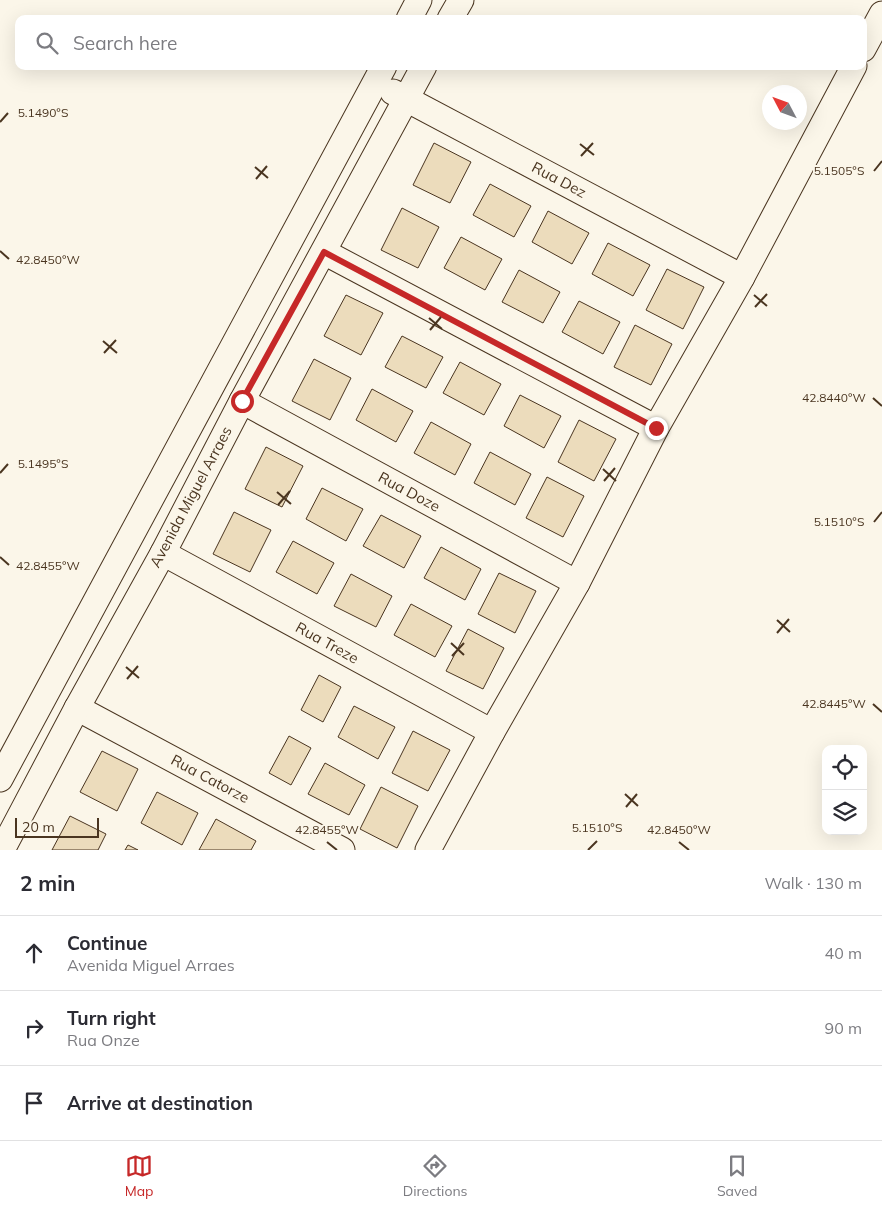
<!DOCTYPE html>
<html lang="en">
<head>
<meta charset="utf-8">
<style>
	body { margin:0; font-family:Mulish,sans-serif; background:#f2f2f3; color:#2b2b33 }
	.controls { position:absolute; right:15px; bottom:15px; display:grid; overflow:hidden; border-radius:10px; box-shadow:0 5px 20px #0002 }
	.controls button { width:45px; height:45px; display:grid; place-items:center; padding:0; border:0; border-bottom:1px solid #e1e1e2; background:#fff; color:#2b2b33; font:25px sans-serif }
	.compass { position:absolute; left:762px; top:85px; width:45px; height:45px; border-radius:50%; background:#fff; box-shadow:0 5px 20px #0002; rotate:311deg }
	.scale { position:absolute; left:15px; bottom:12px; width:84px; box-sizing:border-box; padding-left:5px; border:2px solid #4a3520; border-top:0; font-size:14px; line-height:18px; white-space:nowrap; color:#4a3520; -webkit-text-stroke:4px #fbf6e9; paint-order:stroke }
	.stop { position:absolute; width:15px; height:15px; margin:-11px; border:4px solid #c62828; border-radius:50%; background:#fff }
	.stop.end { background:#c62828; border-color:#fff; box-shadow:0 1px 5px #0008 }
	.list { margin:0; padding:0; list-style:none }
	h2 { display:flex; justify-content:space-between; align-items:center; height:65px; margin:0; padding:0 20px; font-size:21px }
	h2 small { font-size:16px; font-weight:400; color:#7c7c81 }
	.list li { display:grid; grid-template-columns:32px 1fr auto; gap:15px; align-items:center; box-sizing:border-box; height:75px; padding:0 20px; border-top:1px solid #e1e1e2 }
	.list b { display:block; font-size:19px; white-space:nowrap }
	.list p { margin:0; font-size:16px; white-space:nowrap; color:#7c7c81 }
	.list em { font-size:16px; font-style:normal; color:#7c7c81 }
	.icon { flex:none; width:28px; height:28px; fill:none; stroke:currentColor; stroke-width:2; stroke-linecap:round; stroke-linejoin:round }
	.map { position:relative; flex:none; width:882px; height:850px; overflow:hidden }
	.search { position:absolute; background:#fff; box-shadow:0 5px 20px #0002; left:15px; right:15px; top:15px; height:55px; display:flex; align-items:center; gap:12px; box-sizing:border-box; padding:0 18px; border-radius:10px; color:#7c7c81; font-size:19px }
	.sheet { height:290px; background:#fff }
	nav { display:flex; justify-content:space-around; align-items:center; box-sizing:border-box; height:70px; border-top:1px solid #e1e1e2; background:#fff; font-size:14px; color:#7c7c81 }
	nav a { display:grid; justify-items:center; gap:2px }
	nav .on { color:#c62828 }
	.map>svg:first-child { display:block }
	.building { fill:#ecdcbc; stroke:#4a3520 }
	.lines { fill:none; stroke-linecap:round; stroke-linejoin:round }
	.minor-casing { stroke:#4a3520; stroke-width:27 }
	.minor { stroke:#fbf6e9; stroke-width:25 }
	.route { stroke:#c62828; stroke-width:6 }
	.ticks { fill:none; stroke:#4a3520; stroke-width:2 }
	.labels { text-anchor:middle; stroke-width:4; stroke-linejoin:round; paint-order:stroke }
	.street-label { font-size:15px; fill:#4a3520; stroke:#fbf6e9 }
	.ticks-label { font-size:12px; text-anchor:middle; fill:#4a3520; stroke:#fbf6e9; stroke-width:4; stroke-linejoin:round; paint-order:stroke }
</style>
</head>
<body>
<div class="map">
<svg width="882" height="850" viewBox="0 0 882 850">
	<rect width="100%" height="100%" fill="#fbf6e9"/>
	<g class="building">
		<polygon points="434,143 471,162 450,203 413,185"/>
		<polygon points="490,184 531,206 514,237 473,215"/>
		<polygon points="402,208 439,227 418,268 381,250"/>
		<polygon points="548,211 589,233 572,264 532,242"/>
		<polygon points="461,237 502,259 485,290 444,268"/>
		<polygon points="608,243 650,265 633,296 592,274"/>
		<polygon points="667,269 704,287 683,329 646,310"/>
		<polygon points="519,270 560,292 543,323 502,302"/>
		<polygon points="346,295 383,313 361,355 324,336"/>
		<polygon points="579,301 620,322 603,354 562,332"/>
		<polygon points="635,325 672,344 651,385 614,367"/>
		<polygon points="402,336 443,357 426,388 385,367"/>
		<polygon points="314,359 351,378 330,420 292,401"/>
		<polygon points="460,362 501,384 484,415 443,393"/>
		<polygon points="372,389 413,411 396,442 356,420"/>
		<polygon points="520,395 561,416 544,448 504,426"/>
		<polygon points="579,420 616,439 594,481 558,462"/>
		<polygon points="431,422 471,444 455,475 414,453"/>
		<polygon points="266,447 303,466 282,507 245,489"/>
		<polygon points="490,452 531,474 515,505 474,483"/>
		<polygon points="547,477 584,496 563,537 526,518"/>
		<polygon points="322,488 363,509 346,541 306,519"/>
		<polygon points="234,512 271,530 250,572 213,554"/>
		<polygon points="381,515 421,536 404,568 363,546"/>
		<polygon points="293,541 334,563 317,594 276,572"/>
		<polygon points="441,547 481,569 465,600 424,578"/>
		<polygon points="499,573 536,591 515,633 478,614"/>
		<polygon points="351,574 392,596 376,627 334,606"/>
		<polygon points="411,604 452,626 435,657 394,635"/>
		<polygon points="468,629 504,648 483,689 446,671"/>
		<polygon points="319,675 341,687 323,722 301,710"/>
		<polygon points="354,706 395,727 378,759 338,737"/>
		<polygon points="413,731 450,750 428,791 392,773"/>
		<polygon points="289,736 311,748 291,785 269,773"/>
		<polygon points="102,751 138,769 117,811 80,792"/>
		<polygon points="325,763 365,785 349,815 308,794"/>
		<polygon points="381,787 418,806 397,848 360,829"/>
		<polygon points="157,792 198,813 182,845 141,823"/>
		<polygon points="70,816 106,834 98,850 52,850"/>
		<polygon points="216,819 256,841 251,850 199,850"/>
		<polygon points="128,845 138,850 125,850"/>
	</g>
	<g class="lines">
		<g class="minor-casing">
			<g id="minor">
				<polyline points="409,19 419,0"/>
				<polyline points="450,19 461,0"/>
				<polyline points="863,49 882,14"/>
				<polyline points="393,92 742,277"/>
				<polyline points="324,252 656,428"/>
				<polyline points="242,401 577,583"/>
				<polyline points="163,553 492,732"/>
				<polyline points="77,708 342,850"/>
				<polyline points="0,779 384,66"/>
				<polyline points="2,850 77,708 163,553 242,401 424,66"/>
				<polyline points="428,850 492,732 577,583 656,428 742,277 854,66"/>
			</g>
		</g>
		<use href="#minor" class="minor"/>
	</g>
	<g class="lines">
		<polyline class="route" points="242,401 324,252 656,428"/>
	</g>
	<path class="ticks" d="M0 122 8 113M580 144 594 155M581 156 593 143M255 167 268 178M874 171 882 161M256 179 267 166M0 251 9 259M754 295 767 306M755 307 767 294M429 318 442 329M430 330 441 317M103 341 117 353M104 353 116 340M873 398 882 406M603 469 616 481M0 473 8 464M604 481 615 468M277 492 291 504M278 505 290 491M874 522 882 512M0 557 9 565M777 620 790 632M777 633 789 619M451 643 464 655M452 656 464 643M126 667 139 678M127 679 138 666M873 704 882 712M625 794 638 806M626 807 637 794M327 842 337 850M679 842 689 850M588 850 597 841"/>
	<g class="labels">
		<g class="street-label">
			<text transform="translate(559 180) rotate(28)" y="5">Rua Dez</text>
			<text transform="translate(409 492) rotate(28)" y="5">Rua Doze</text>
			<text transform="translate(191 497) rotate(-62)" y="5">Avenida Miguel Arraes</text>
			<text transform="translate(327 643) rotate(29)" y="5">Rua Treze</text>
			<text transform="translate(210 779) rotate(28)" y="5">Rua Catorze</text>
		</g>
	</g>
	<g class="ticks-label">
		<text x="43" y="117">5.1490°S</text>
		<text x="839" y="175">5.1505°S</text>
		<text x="48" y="264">42.8450°W</text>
		<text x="834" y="402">42.8440°W</text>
		<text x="43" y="468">5.1495°S</text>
		<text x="839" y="526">5.1510°S</text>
		<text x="48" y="570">42.8455°W</text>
		<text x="834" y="708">42.8445°W</text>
		<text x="597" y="832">5.1510°S</text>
		<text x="327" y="834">42.8455°W</text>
		<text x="679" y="834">42.8450°W</text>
	</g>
</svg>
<div class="controls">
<button><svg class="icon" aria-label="locate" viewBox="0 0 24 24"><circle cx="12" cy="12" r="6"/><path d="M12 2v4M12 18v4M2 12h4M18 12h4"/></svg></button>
<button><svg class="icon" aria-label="layers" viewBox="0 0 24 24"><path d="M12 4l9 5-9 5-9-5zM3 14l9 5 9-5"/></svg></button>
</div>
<svg class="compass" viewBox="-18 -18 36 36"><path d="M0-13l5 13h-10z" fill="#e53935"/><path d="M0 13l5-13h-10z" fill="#7c7c81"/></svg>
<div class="scale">20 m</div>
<div class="stop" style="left:242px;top:401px"></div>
<div class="stop end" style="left:656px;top:428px"></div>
<div class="search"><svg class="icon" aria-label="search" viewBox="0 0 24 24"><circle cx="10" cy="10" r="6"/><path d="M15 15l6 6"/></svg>Search here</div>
</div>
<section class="sheet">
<h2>2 min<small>Walk · 130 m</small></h2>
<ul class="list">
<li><svg class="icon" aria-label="ahead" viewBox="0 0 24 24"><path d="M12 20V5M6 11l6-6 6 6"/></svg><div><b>Continue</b><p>Avenida Miguel Arraes</p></div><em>40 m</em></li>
<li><svg class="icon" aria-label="right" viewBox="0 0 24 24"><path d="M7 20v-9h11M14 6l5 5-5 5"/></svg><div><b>Turn right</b><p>Rua Onze</p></div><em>90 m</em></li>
<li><svg class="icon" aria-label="arrive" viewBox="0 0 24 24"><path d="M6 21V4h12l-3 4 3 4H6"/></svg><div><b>Arrive at destination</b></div></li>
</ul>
</section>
<nav>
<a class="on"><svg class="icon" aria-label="map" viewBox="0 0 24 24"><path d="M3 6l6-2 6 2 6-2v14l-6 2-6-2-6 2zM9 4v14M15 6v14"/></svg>Map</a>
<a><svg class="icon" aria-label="directions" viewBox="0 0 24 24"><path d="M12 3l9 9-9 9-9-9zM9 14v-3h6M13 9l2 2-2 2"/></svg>Directions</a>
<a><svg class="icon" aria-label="saved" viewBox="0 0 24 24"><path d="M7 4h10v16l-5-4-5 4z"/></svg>Saved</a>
</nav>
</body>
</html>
